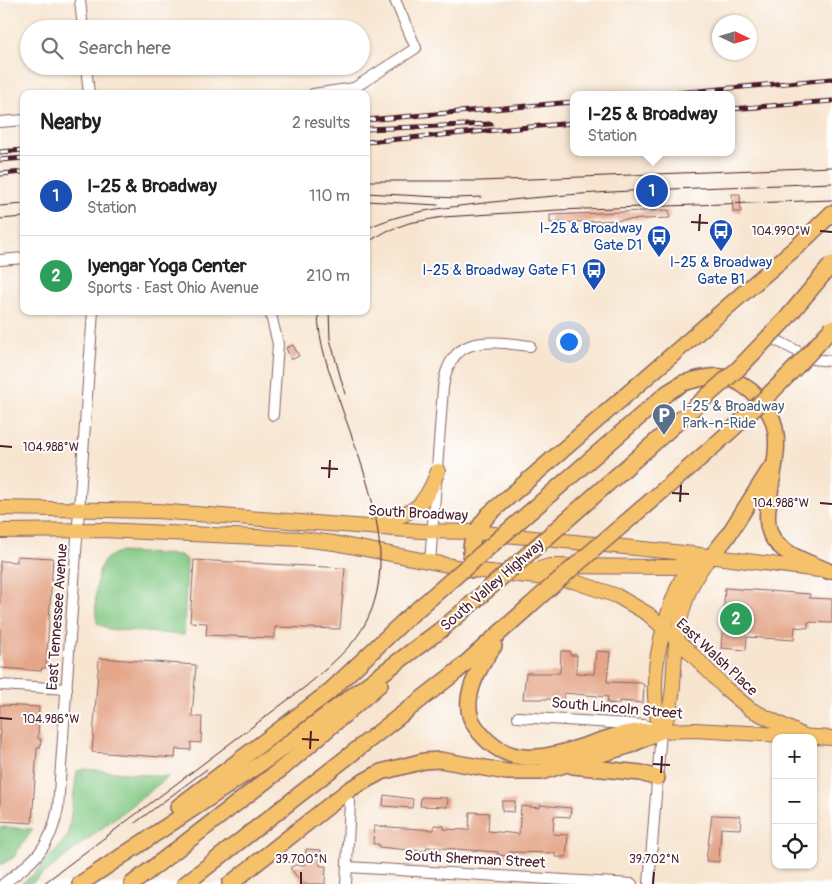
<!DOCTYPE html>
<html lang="en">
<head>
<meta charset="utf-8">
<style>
	body { margin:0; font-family:Pangolin,sans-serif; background:#f2f2f2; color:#202124 }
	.controls { position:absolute; right:15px; bottom:15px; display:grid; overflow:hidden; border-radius:10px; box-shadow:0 1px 4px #0004 }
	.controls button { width:45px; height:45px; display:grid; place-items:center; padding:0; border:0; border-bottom:1px solid #e0e0e0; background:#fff; color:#202124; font:25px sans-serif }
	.compass { position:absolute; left:712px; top:15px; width:45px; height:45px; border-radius:50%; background:#fff; box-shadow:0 1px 4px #0004; rotate:94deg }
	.you { position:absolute; left:568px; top:341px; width:18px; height:18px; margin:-12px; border:4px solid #fff; border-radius:50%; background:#1a73e8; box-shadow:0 0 0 8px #1a73e833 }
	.badge { display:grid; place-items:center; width:32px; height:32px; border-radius:50%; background:#b45309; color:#fff; font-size:16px; font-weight:700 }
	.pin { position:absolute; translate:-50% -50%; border:2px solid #fff; box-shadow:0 1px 5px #0006 }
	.popup { position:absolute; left:570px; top:91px; width:165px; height:65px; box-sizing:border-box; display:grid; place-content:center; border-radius:10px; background:#fff; filter:drop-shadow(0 1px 4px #0005); font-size:16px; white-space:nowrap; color:#757577 }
	.popup b { font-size:19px; color:#202124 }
	.popup::after { content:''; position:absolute; left:50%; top:100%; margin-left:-10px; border:10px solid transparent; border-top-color:#fff }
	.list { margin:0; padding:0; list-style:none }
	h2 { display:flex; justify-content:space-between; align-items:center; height:65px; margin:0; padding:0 20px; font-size:21px }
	h2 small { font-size:16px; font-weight:400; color:#757577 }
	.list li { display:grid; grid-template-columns:32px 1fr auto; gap:15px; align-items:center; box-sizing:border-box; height:80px; padding:0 20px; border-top:1px solid #e0e0e0 }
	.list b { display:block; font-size:19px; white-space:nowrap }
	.list p { margin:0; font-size:16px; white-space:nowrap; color:#757577 }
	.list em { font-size:16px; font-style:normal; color:#757577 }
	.icon { flex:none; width:28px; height:28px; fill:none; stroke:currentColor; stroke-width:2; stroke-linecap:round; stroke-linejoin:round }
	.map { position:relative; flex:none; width:832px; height:884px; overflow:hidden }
	.search { position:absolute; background:#fff; box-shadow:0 1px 4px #0004; left:20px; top:20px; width:350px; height:55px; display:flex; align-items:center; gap:12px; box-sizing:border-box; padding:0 18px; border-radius:28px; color:#757577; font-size:19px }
	.panel { position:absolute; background:#fff; box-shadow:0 1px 4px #0004; left:20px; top:90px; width:350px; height:225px; border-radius:10px }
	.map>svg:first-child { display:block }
	.green { fill:#81c782; stroke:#667356 }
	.building { fill:#e4a588 }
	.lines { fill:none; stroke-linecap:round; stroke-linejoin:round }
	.minor-casing { stroke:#876465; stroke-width:12 }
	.major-casing { stroke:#876465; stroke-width:16 }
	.highway-casing { stroke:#876465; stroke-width:18 }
	.minor { stroke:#fff; stroke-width:10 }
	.major { stroke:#f5c16b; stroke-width:14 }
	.highway { stroke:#f5c16b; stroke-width:15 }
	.tram { stroke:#4a1f2b; stroke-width:1 }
	.rail-casing { stroke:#4a1f2b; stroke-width:5 }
	.rail { stroke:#fff; stroke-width:3; stroke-dasharray:9; stroke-linecap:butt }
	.highway-bridge-casing { stroke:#876465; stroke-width:18; stroke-linecap:butt }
	.highway-bridge { stroke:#f5c16b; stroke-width:15 }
	.ticks { fill:none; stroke:#4a1f2b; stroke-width:2 }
	.labels { text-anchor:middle; stroke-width:4; stroke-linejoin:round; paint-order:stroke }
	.transit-label { font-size:15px; fill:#164399; stroke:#fff; text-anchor:end }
	.service-label { font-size:15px; fill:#4e5e75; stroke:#fff; text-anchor:start }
	.street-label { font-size:15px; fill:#4a1f2b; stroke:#fff }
	.ticks-label { font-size:12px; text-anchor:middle; fill:#4a1f2b; stroke:#fff; stroke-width:4; stroke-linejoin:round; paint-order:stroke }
</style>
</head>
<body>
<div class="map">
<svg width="832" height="884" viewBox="0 0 832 884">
	<rect width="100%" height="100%" fill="#fff"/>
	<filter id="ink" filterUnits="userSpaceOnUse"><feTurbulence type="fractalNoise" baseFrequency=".02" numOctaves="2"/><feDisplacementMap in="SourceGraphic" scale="10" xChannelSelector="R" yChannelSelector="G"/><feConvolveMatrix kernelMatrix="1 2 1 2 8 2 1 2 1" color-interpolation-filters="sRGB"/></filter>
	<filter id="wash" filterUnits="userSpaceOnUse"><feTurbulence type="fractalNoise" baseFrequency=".0096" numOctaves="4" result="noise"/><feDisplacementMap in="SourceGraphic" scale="20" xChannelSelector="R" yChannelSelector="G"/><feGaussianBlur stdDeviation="1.12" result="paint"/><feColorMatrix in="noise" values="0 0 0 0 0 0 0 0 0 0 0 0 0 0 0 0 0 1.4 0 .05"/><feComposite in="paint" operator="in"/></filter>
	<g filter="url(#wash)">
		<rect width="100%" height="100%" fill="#f7e5d0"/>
		<g class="green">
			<path d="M119 552 180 555 187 560 184 635 109 629 98 624C93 615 96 576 101 566 105 558 111 555 119 552Z"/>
			<polygon points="85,769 168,777 30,884 21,884 33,875 68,836 77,771"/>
			<polygon points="0,827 33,829 13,858 0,865"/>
		</g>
		<g id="blocks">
			<g class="building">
				<polygon points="732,194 740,194 741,212 733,212"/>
				<polygon points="669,210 670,218 550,223 550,215"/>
				<polygon points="293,345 299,356 291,360 286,348"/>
				<polygon points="17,556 53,558 46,668 42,668 41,671 0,668 0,561 17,562"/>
				<polygon points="194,560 345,568 340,629 275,627 275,638 206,635 207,623 190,622"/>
				<polygon points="725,588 810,594 809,598 832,599 832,623 808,622 808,628 795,627 794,640 747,637 746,650 721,648"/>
				<polygon points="561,651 570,651 570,655 577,655 576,673 594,674 596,651 610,652 607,682 641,683 644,685 643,703 619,701 619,704 607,703 608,697 565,693 563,699 523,699 526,673 560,673"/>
				<polygon points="99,658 196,665 192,717 202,717 201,743 191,742 191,750 176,749 175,758 92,752"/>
				<polygon points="0,705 39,707 38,739 41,739 40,748 37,748 32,823 0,821"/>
				<polygon points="384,795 413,799 412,808 383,806"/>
				<polygon points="421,797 448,798 447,807 420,806"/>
				<polygon points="502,801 515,801 514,812 502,811"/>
				<polygon points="540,805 571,808 570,817 554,816 553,834 568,835 566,857 555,857 555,853 510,852 509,856 498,855 498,852 427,847 425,851 398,849 379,847 379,844 373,844 374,826 434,830 434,825 444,826 444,829 469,830 470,812 489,813 488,831 519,834 521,806 540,808"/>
				<polygon points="712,815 741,816 740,829 721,828 719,862 706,861"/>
				<polygon points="306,849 321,850 320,866 326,866 325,884 303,884 290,868 295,865 305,865"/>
			</g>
		</g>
	</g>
	<g filter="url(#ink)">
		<use href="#blocks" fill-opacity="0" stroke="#876465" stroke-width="1"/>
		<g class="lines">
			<g class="minor-casing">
				<g id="minor">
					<polyline points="80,0 83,29"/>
					<polyline points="86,66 89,94"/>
					<polyline points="313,94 354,88 416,48 395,0"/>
					<polyline points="0,122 24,120"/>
					<polyline points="0,260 24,258"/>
					<polyline points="270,311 278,344 273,415"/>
					<polyline points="776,340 812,359 832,361"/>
					<path d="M430 563 443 388C449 333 489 341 530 346"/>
					<polyline points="0,685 67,689"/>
					<polyline points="518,717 644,725 661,731 649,884"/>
					<polyline points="347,867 632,884"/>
					<path d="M3 884C34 861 51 848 58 808L93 311"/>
					<polyline points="346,884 350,802"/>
				</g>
			</g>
			<g class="major-casing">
				<g id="major">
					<polyline points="0,508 156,511 421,531 474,532 684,553 819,570"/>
					<path d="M376 525C415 511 423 510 438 471"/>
					<polyline points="0,531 102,530 301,539 334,543 473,570 573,581 617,596 648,614 690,652 725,688 750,709 804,736"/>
					<polyline points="527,573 549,566 674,567 708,558"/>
					<path d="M661 731C672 710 673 691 674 668 676 630 684 586 710 557"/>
					<path d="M661 731C646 684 661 626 680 582L684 576 702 567"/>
					<polyline points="661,731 695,730 832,738"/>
				</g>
			</g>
			<g class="highway-casing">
				<g id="highway">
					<path d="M683 383C711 375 727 371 751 391 790 424 774 457 769 501 767 512 766 524 771 535 781 555 809 562 828 571"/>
					<polyline points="711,557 727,537 770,469"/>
					<path d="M473 570C468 543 471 537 488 515L801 243 832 213"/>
					<polyline points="436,634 469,606"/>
					<path d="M494 646C479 667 458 701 475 726 522 795 593 728 654 731"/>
					<polyline points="573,766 641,773 657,778"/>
					<polyline points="178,807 329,692 404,621"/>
					<polyline points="80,884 269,758 443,628"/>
					<polyline points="132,884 285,766 380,684"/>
					<polyline points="185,884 456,672 524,611"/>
					<polyline points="230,884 350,789 381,772 424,761 440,760 507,772 541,772 628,746 661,731"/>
				</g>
			</g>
			<use href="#minor" class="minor"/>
			<use href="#major" class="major"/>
			<use href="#highway" class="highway"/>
			<g class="tram">
				<polyline points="366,181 481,181 832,167"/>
				<polyline points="366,193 456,198 481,197"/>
				<polyline points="366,201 438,205"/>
				<polyline points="0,206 24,204"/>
				<polyline points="0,219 24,217"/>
				<path d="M366 229C402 211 445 208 484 203 599 189 716 188 832 183"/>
				<polyline points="366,243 387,231 409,223 443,217 558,210 832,200"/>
				<polyline points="329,311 330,339 345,394"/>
				<polyline points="135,823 207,769"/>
				<path d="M43 884 305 687C322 673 338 659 352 643 410 574 364 473 339 400 329 371 318 342 318 311"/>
			</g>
			<g class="rail-casing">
				<g id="rail">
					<polyline points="654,95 832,79"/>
					<polyline points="731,109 832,101"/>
					<polyline points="366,120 573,102"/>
					<polyline points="366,129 491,124"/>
					<polyline points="366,142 573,123"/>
					<polyline points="0,152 24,150"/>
					<polyline points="0,160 24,158"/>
					<polyline points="0,174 24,172"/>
				</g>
			</g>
			<use href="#rail" class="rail"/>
			<g class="highway-bridge-casing">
				<g id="highway-bridge">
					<polyline points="469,606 739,368 786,319 832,264"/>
					<path d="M524 611C627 517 741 433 832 328"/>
					<polyline points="404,621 667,393 683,383"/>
				</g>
			</g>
			<use href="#highway-bridge" class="highway-bridge"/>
		</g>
	</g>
	<path class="ticks" d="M691 222 708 223M699 231 700 214M820 231 832 232M0 446 12 447M321 468 338 469M329 478 330 460M672 493 689 494M680 502 681 485M820 503 832 504M0 718 12 719M302 739 319 740M310 749 311 731M653 764 670 765M661 773 662 756M301 884V872M653 884 654 872"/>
	<defs>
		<g id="bus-pin" transform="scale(1.25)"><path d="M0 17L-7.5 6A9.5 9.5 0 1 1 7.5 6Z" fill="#1a4fb4" stroke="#fff"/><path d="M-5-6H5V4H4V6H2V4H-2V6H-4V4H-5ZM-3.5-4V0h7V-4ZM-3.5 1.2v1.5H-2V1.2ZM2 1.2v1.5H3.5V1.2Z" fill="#fff"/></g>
		<g id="parking-pin" transform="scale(1.25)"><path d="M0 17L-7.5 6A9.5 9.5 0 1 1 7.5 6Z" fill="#5c6f8a" stroke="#fff"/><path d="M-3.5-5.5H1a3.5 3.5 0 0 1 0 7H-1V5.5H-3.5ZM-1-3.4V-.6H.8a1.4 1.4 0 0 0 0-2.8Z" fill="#fff"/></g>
	</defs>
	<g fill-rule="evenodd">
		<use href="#bus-pin" x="721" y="231"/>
		<use href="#bus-pin" x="659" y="237"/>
		<use href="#bus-pin" x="594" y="270"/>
		<use href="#parking-pin" x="664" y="415"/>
	</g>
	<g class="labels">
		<g class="transit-label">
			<text x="642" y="233">I-25 &amp; Broadway<tspan x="642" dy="17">Gate D1</tspan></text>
			<text x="721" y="267" text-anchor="middle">I-25 &amp; Broadway<tspan x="721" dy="17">Gate B1</tspan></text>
			<text x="576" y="275">I-25 &amp; Broadway Gate F1</text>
		</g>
		<g class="service-label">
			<text x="682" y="411">I-25 &amp; Broadway<tspan x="682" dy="17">Park-n-Ride</tspan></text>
		</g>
		<g class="street-label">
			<text transform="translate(418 513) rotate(3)" y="5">South Broadway</text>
			<text transform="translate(492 585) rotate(-41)" y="5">South Valley Highway</text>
			<text transform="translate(57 617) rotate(-86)" y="5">East Tennessee Avenue</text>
			<text transform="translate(717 657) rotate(43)" y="5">East Walsh Place</text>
			<text transform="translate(617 708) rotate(5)" y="5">South Lincoln Street</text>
			<text transform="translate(475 859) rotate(3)" y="5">South Sherman Street</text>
		</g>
	</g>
	<g class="ticks-label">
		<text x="781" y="235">104.990°W</text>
		<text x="51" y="451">104.988°W</text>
		<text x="781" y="507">104.988°W</text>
		<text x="51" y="723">104.986°W</text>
		<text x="301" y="863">39.700°N</text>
		<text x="654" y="863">39.702°N</text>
	</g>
</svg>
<div class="controls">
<button>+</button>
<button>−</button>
<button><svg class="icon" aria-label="locate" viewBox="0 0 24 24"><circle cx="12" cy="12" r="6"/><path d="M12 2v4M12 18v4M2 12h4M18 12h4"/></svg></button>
</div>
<svg class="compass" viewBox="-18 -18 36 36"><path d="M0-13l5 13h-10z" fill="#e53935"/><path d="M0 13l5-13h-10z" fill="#757577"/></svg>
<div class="you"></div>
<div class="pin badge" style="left:652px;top:191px;background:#1a4fb4">1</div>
<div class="popup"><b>I-25 &amp; Broadway</b>Station</div>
<div class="pin badge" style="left:736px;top:619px;background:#2e9e5b">2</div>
<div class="search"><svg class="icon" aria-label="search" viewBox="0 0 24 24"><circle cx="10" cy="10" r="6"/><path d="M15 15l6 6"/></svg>Search here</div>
<section class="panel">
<h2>Nearby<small>2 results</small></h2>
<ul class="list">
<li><span class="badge" style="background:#1a4fb4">1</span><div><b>I-25 &amp; Broadway</b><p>Station</p></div><em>110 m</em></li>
<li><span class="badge" style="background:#2e9e5b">2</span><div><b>Iyengar Yoga Center</b><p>Sports · East Ohio Avenue</p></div><em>210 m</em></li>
</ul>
</section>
</div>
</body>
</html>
